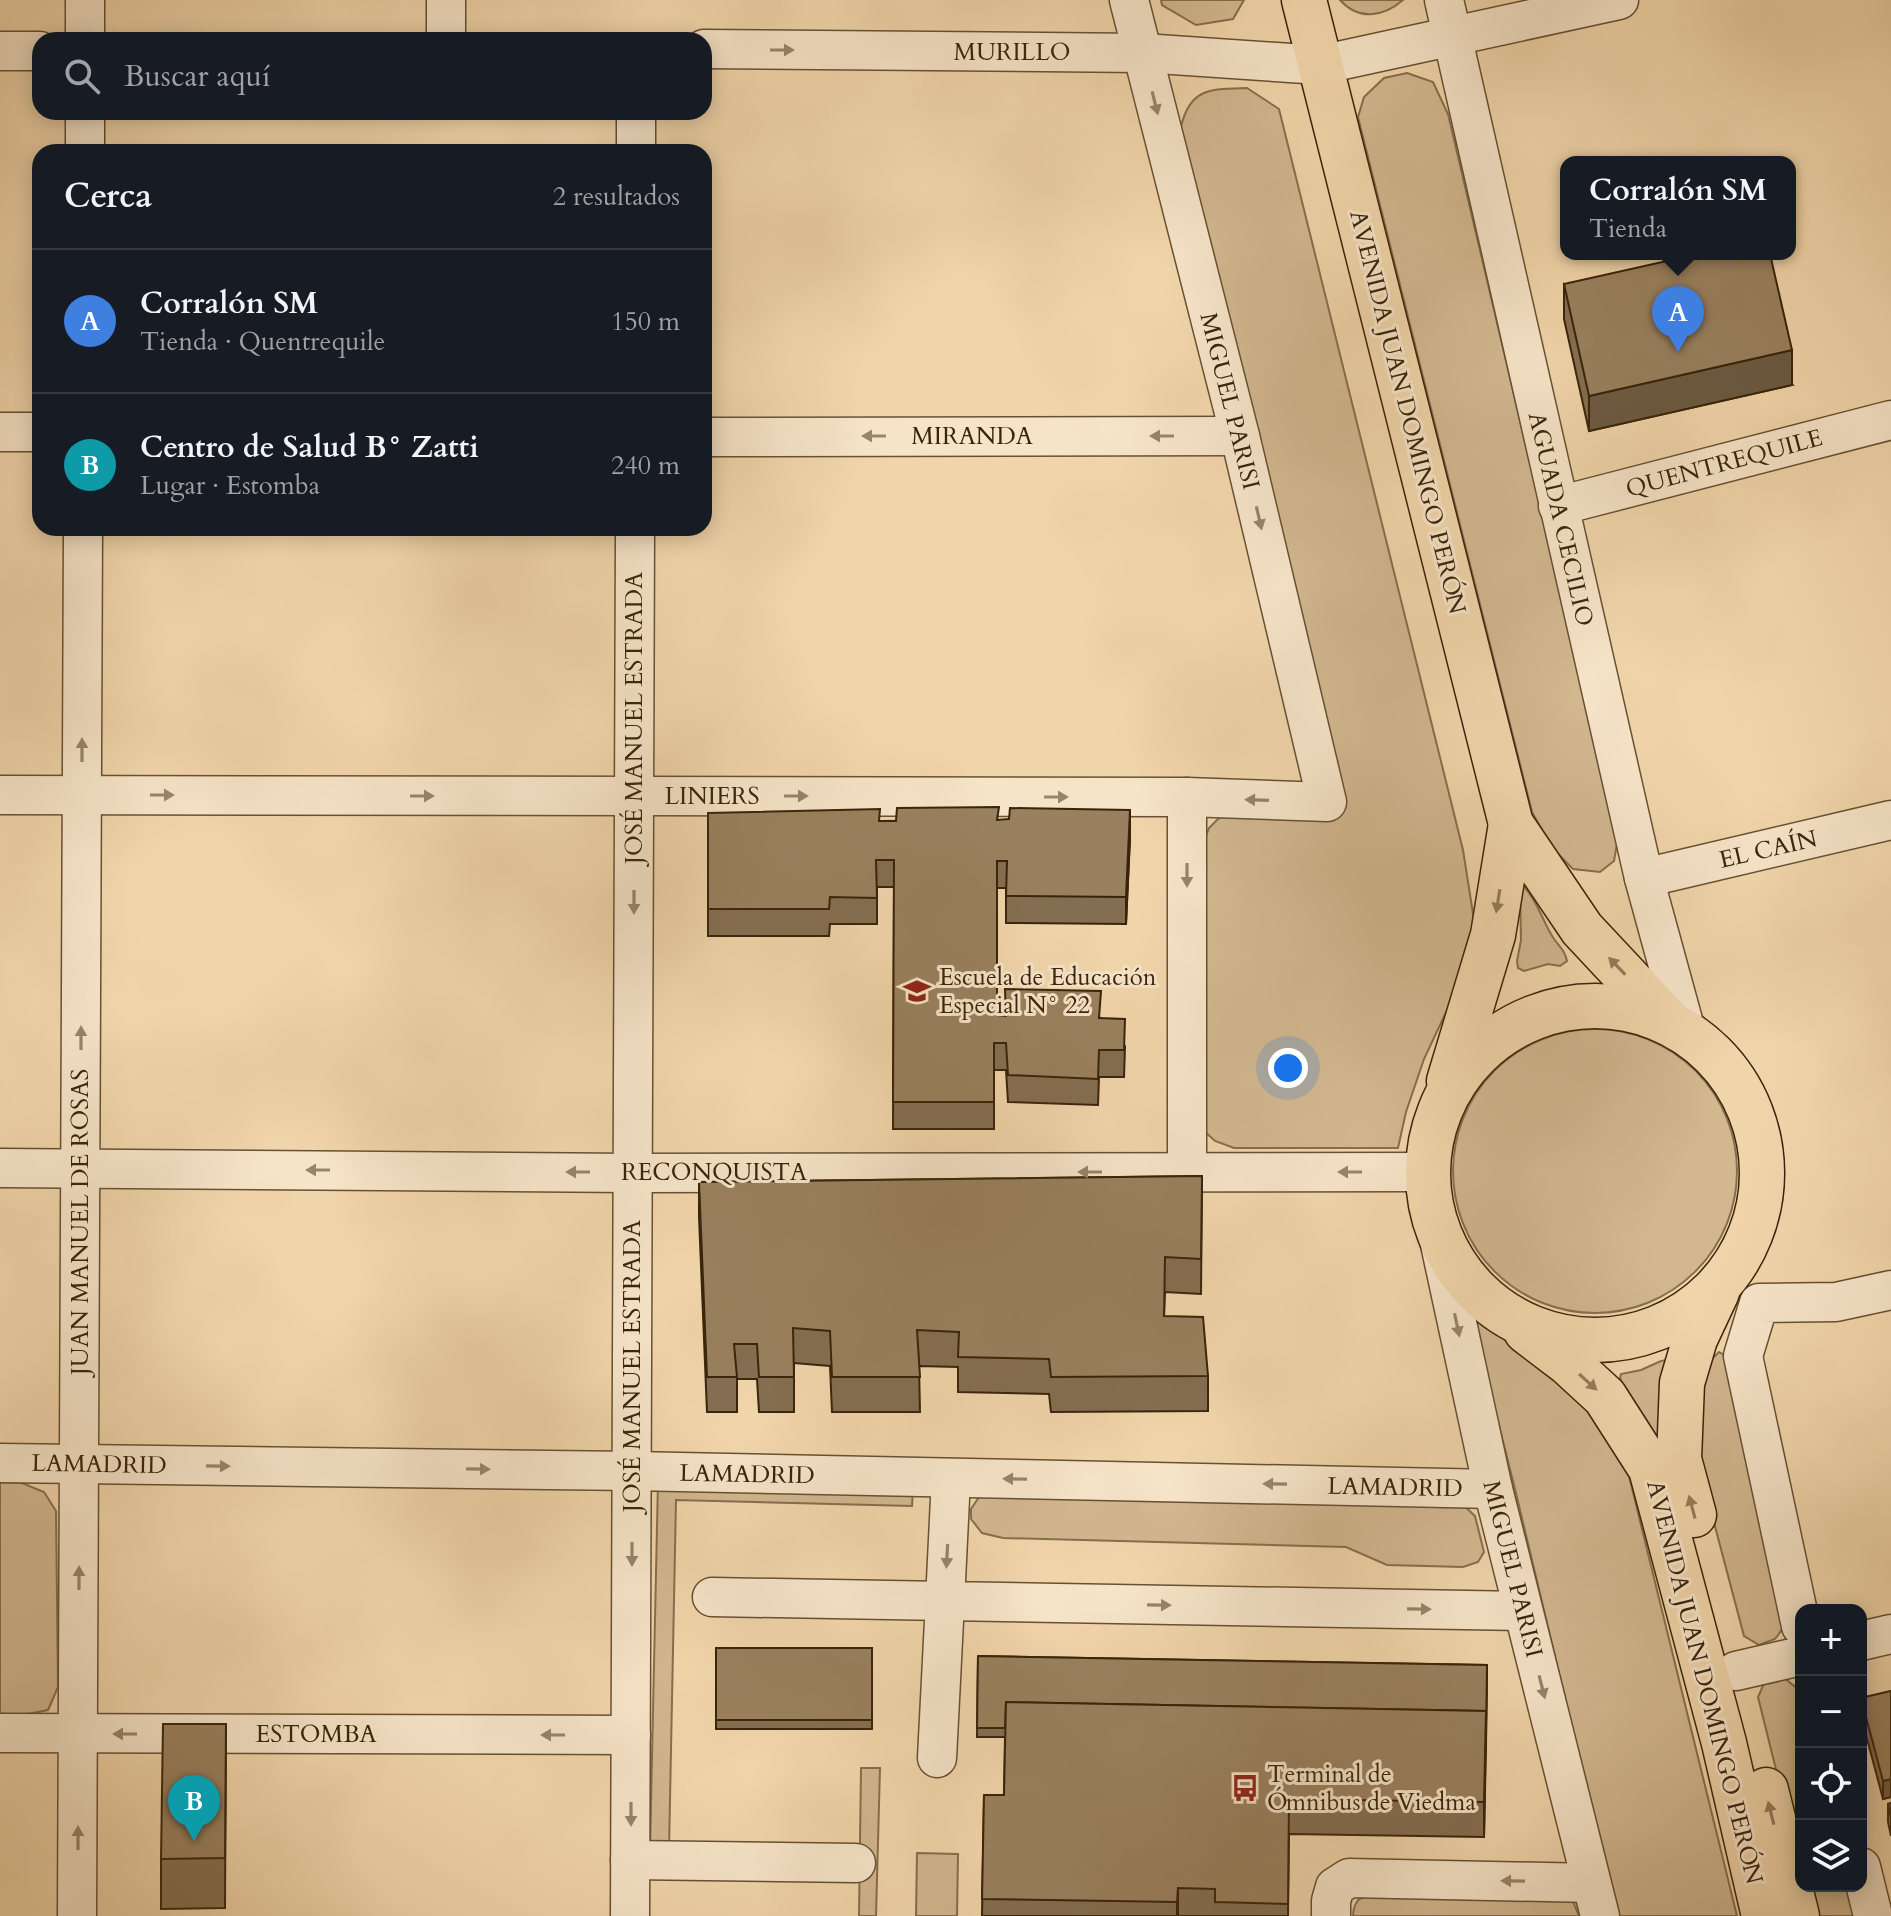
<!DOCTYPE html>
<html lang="es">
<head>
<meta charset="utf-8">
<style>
	body { margin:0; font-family:Cardo,serif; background:#242831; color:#f1f3f6 }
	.controls { position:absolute; right:24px; bottom:24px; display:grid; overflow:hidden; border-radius:16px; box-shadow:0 4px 20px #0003 }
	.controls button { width:72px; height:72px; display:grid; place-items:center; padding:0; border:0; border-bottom:2px solid #363941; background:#171b24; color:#f1f3f6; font:40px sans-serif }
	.you { position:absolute; left:1288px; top:1068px; width:28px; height:28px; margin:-20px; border:6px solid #fff; border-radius:50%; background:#1a73e8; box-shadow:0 0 0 12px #1a73e833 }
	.badge { display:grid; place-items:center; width:52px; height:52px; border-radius:50%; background:#8c9099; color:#fff; font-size:26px; font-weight:700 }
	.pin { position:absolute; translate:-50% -66px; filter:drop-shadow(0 2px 4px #0008) }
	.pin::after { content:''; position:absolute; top:42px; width:28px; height:24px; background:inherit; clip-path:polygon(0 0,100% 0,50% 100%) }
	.popup { position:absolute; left:1560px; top:156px; width:236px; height:104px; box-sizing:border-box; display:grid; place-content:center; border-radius:16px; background:#171b24; filter:drop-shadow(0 2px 6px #0005); font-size:26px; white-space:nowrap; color:#9ea1a6 }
	.popup b { font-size:30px; color:#f1f3f6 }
	.popup::after { content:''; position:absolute; left:50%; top:100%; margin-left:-16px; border:16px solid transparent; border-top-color:#171b24 }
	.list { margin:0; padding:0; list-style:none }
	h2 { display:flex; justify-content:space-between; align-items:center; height:104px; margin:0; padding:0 32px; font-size:34px }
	h2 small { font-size:26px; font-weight:400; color:#9ea1a6 }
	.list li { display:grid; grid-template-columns:52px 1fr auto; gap:24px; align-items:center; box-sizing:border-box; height:144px; padding:0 32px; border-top:2px solid #363941 }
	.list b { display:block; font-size:30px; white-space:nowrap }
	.list p { margin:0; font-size:26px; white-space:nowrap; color:#9ea1a6 }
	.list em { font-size:26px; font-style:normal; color:#9ea1a6 }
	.icon { flex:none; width:44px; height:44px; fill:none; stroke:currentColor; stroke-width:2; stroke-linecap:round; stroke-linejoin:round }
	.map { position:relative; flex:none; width:1891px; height:1916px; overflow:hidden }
	.search { position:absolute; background:#171b24; box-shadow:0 4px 20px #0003; left:32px; top:32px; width:680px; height:88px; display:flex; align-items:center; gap:20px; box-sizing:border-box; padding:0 28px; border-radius:24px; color:#9ea1a6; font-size:30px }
	.panel { position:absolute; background:#171b24; box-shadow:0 4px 20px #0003; left:32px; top:144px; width:680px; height:392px; border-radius:24px }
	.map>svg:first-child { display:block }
	.green { fill:#d2b78f; stroke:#866e4d; stroke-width:2 }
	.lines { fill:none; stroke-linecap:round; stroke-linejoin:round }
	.minor-casing { stroke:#675033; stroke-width:41 }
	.major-casing { stroke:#39240b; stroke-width:47 }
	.minor { stroke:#f6e4c8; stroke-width:38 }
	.major { stroke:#f1d5aa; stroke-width:44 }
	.wall { fill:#846e51; stroke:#39240b; stroke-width:2 }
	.shaded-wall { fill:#6b5a42; stroke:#39240b; stroke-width:2 }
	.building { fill:#99805e; stroke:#39240b; stroke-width:2 }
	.oneway { fill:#98846a }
	.oneway2 { fill:#957c5a }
	.labels { text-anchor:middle; stroke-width:6; stroke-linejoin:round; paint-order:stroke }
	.street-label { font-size:24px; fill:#39240b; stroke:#f6e4c8 }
	.poi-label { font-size:24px; fill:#39240b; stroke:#f6e4c8; text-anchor:start }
</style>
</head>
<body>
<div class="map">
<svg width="1891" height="1916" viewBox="0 0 1891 1916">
	<rect width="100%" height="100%" fill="#f1d5aa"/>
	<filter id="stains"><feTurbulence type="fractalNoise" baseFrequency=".0025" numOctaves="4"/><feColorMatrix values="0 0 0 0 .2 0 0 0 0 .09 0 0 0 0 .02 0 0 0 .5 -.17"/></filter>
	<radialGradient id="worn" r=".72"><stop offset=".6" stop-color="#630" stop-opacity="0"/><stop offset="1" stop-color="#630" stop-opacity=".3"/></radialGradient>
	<g class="green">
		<polygon points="1161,0 1244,0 1233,19 1196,25 1162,5"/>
		<path d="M1340 0H1403C1383 17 1359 21 1340 0Z"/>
		<polygon points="1407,73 1433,82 1448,114 1618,838 1614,861 1600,872 1573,869 1552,848 1532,812 1358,117 1364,97 1384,78"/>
		<path d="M1247 88 1279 109 1463 850 1474 920 1456 991 1424 1059 1406 1112 1398 1148H1234L1215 1141 1204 1131 1203 844 1209 828 1220 817 1334 820 1346 805 1181 127C1190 87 1212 89 1247 88Z"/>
		<path d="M1524 887C1537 899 1543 923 1554 939 1560 947 1565 951 1567 961L1560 966 1548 964 1524 971 1518 968 1517 961 1521 940 1520 894Z"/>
		<circle cx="1595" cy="1171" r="142"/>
		<polygon points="1474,1309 1536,1356 1592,1406 1627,1468 1737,1916 1617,1916 1515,1489 1477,1339"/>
		<polygon points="1719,1352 1729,1358 1784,1627 1775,1639 1759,1645 1744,1636 1699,1466 1700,1401 1710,1361"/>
		<path d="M1668 1360 1660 1439C1651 1431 1648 1422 1641 1412 1633 1400 1625 1391 1620 1378L1621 1374 1641 1370 1661 1361Z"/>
		<polygon points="658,1481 913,1488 912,1506 676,1500 669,1850 650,1849"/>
		<polygon points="0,1482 22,1483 44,1492 56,1511 58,1687 48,1710 23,1715 0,1715"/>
		<polygon points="1004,1489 1460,1502 1475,1516 1484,1552 1478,1562 1463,1567 1387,1565 1346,1547 1003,1538 982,1533 971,1519 971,1509 979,1497"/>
		<polygon points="1783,1677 1798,1689 1801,1700 1801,1870 1758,1697 1765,1681"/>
		<polygon points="861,1768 880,1768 876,1916 859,1916"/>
		<polygon points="917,1853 958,1854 957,1916 916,1916"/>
		<polygon points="1805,1886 1849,1886 1857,1916 1813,1916"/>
		<path d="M1374 1892 1572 1899 1579 1916H1353C1354 1900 1359 1898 1374 1892Z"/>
	</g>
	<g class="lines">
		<g class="minor-casing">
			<g id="minor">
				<polyline points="446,0 446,40"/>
				<polyline points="1444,0 1644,878 1687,1035"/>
				<polyline points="85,40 85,0"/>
				<polyline points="704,49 1143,53 1320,65 1619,0"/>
				<polyline points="0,51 40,51"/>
				<polyline points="85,152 85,112"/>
				<polyline points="636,152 636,112"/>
				<polyline points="0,432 40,432"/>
				<polyline points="704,437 1240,436"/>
				<polyline points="1558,506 1891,420"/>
				<polyline points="0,795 1187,797 1327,802 1240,436 1129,0"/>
				<polyline points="1187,797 1187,1172"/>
				<polyline points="1644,878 1891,820"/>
				<polyline points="0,1168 633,1173 1428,1172"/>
				<polyline points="1435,1221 1493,1489 1600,1916"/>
				<polyline points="0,1463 632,1471 1493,1489"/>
				<polyline points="951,1478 945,1601 1523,1611"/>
				<polyline points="712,1597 945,1601 937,1758"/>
				<polyline points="1801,1626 1743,1356 1759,1303 1836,1302 1891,1290"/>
				<polyline points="1861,1641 1891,1634"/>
				<polyline points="1736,1671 1801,1656"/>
				<polyline points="0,1733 631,1735"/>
				<polyline points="630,1860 856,1863"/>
				<polyline points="1861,1867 1873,1916"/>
				<polyline points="77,1916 83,528"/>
				<polyline points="630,1916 635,528"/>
				<polyline points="1331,1916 1331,1901 1335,1887 1349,1878 1591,1883"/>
			</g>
		</g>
		<g class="major-casing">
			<g id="major">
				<polyline points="1304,0 1511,824 1582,929 1670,1023"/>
				<circle cx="1595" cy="1173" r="167"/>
				<polyline points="1449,1081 1493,935 1511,824"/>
				<polyline points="1526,1331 1568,1363 1605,1397 1651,1469 1724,1743 1764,1916"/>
				<polyline points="1694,1515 1679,1459 1682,1383 1695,1339 1717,1292"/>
				<polyline points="1766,1790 1797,1916"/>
			</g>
		</g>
		<use href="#minor" class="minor"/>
		<use href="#major" class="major"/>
	</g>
	<g class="wall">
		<polygon points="1564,284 1792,385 1589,431 1564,319"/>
		<polygon points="708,813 880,821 999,820 1130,837 1126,924 1006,923 1006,888 997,888 997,1015 1101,1018 1125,1046 1124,1077 1099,1077 1098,1105 1008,1102 1006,1070 994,1070 994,1129 893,1129 894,887 877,887 877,924 830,924 829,936 708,936"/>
		<polygon points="1202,1176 1201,1294 1165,1292 1164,1316 1208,1376 1208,1411 1051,1412 1049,1394 958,1392 958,1367 919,1366 920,1412 832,1412 830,1366 794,1363 794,1412 759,1412 757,1379 737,1379 737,1412 707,1412 699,1217 699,1182"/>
		<rect x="716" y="1648" width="156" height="81"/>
		<polygon points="978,1656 1487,1665 1484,1837 1289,1834 1288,1916 982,1916 984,1795 1004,1795 1005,1737 977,1737"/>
		<polygon points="1891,1691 1891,1797 1883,1799 1861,1716 1861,1698"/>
		<polygon points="226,1724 225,1908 161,1909 161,1859"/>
		<polygon points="1891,1803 1891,1836 1888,1822 1888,1804"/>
	</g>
	<g class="shaded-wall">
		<polygon points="1792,350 1792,385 1589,431 1589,396"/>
		<polygon points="1130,810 1130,837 1126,924 1126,897"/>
		<polygon points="1487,1665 1486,1746 1484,1837 1484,1802"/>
		<polygon points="1891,1779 1891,1797 1883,1799 1883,1781"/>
		<polygon points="1178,1888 1178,1916 1177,1916 1177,1902"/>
	</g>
	<g class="building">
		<polygon points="1698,254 1770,254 1792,350 1589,396 1564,284"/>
		<polygon points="999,807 997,820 1009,819 1010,808 1130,810 1126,897 1006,896 1007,861 997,861 997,1015 1006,1016 1005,989 1101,991 1099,1018 1125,1019 1124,1050 1099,1050 1098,1079 1008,1075 1006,1043 994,1043 994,1102 893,1102 894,860 876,860 877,898 830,897 829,909 708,909 708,813 880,809 879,821 896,821 897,808"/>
		<polygon points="1202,1176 1201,1259 1165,1257 1164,1316 1203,1317 1208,1376 1051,1377 1049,1359 958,1357 959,1332 917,1330 920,1377 832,1377 830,1331 793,1328 794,1377 759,1377 757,1344 734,1344 737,1377 707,1377 699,1182"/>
		<rect x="716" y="1648" width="156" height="72"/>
		<polygon points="978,1656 1487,1665 1486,1735 1486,1711 1006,1702 1005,1728 977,1728"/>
		<polygon points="1891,1691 1891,1779 1883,1781 1861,1698"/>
		<polygon points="1006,1702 1486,1711 1484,1802 1289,1799 1288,1904 1215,1902 1215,1889 1178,1888 1177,1902 982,1899 984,1795 1004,1795"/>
		<polygon points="163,1724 226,1724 225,1858 161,1859"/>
		<polygon points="1891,1803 1891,1818 1888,1804"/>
	</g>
	<defs><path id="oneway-solid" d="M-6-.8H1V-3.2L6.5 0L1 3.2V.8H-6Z" transform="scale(2)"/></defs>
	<g class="oneway">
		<use href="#oneway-solid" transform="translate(782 50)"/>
		<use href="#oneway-solid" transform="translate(1155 103) rotate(76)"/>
		<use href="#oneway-solid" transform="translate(874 436) rotate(180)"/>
		<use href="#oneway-solid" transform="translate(1162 436) rotate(180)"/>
		<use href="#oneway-solid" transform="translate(1259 518) rotate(77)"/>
		<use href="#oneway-solid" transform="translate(82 750) rotate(-90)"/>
		<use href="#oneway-solid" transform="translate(162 795)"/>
		<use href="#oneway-solid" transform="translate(422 796)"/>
		<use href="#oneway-solid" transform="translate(796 796)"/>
		<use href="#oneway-solid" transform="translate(1056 797)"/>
		<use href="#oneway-solid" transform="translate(1257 800) rotate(-178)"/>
		<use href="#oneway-solid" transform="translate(1187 875) rotate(90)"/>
		<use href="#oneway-solid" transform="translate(634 902) rotate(90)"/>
		<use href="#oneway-solid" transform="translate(81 1038) rotate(-90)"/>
		<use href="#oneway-solid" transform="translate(318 1170) rotate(-180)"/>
		<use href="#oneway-solid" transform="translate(578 1172) rotate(-180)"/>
		<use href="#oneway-solid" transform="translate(1090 1172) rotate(180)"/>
		<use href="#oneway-solid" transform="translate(1350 1172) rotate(180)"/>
		<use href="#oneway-solid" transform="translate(1457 1325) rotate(78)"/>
		<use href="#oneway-solid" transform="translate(218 1466) rotate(1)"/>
		<use href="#oneway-solid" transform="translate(478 1469) rotate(1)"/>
		<use href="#oneway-solid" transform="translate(1015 1479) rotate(-179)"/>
		<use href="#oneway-solid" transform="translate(1275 1484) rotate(-179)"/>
		<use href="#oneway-solid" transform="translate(632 1554) rotate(90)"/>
		<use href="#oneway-solid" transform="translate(947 1556) rotate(93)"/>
		<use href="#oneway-solid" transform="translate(79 1578) rotate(-90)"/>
		<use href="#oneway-solid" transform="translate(1159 1605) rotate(1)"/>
		<use href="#oneway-solid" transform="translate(1419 1609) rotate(1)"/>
		<use href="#oneway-solid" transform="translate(1542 1687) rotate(76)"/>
		<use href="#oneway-solid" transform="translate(125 1734) rotate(-180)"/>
		<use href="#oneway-solid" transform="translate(553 1735) rotate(-180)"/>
		<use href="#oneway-solid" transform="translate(631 1814) rotate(90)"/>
		<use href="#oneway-solid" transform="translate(78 1838) rotate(-90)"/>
		<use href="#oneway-solid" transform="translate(1513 1881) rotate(-179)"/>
	</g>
	<g class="oneway2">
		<use href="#oneway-solid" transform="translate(1498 901) rotate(99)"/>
		<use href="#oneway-solid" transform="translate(1617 966) rotate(-134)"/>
		<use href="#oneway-solid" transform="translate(1588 1382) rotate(42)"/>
		<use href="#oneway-solid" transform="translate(1692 1507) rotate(-105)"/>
		<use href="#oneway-solid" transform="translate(1771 1813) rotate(-104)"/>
	</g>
	<defs>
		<g id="school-bare" transform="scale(2.16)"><path d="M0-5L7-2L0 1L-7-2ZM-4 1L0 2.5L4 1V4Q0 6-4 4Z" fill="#8f2418" stroke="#f6e4c8" stroke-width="2.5" paint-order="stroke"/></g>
		<g id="bus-bare" transform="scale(2.16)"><path d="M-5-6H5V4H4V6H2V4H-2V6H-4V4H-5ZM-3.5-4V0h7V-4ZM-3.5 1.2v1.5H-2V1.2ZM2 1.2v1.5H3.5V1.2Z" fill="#8f2418" stroke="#f6e4c8" stroke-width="2.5" paint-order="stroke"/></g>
	</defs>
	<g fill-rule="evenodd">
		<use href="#school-bare" x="917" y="991"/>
		<use href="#bus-bare" x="1245" y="1788"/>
	</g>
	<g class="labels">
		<g class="street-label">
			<text x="1012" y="60">MURILLO</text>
			<text transform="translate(1230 401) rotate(76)" y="8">MIGUEL PARISI</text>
			<text transform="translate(1408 412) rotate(76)" y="8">AVENIDA JUAN DOMINGO PERÓN</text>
			<text x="972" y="444">MIRANDA</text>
			<text transform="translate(1724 463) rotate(-15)" y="8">QUENTREQUILE</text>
			<text transform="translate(1561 519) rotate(77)" y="8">AGUADA CECILIO</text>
			<text transform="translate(634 718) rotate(-90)" y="8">JOSÉ MANUEL ESTRADA</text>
			<text x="712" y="804">LINIERS</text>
			<text transform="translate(1768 849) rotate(-13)" y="8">EL CAÍN</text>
			<text x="714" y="1180">RECONQUISTA</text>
			<text transform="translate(80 1222) rotate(-90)" y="8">JUAN MANUEL DE ROSAS</text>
			<text transform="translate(632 1366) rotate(-90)" y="8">JOSÉ MANUEL ESTRADA</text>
			<text transform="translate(99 1464) rotate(1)" y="8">LAMADRID</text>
			<text transform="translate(747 1474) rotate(1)" y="8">LAMADRID</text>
			<text transform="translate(1395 1487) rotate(1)" y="8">LAMADRID</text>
			<text transform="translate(1513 1569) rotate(76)" y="8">MIGUEL PARISI</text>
			<text transform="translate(1705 1682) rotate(76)" y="8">AVENIDA JUAN DOMINGO PERÓN</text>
			<text x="316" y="1742">ESTOMBA</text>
		</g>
		<g class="poi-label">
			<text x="939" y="985">Escuela de Educación<tspan x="939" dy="28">Especial N° 22</tspan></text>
			<text x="1267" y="1782">Terminal de<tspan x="1267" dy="28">Ómnibus de Viedma</tspan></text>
		</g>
	</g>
	<rect width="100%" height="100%" filter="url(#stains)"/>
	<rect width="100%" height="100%" fill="url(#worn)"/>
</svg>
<div class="controls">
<button>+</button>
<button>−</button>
<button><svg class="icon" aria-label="locate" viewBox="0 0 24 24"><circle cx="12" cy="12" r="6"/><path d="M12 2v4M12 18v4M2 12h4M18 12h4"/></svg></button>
<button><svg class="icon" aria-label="layers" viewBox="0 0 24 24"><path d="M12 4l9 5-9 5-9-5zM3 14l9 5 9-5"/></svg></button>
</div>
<div class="you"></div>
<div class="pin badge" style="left:1678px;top:352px;background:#3f7fe0">A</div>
<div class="popup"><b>Corralón SM</b>Tienda</div>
<div class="pin badge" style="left:194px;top:1841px;background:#0f9aa8">B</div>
<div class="search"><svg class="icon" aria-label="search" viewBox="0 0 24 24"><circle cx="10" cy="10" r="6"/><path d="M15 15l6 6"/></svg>Buscar aquí</div>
<section class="panel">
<h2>Cerca<small>2 resultados</small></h2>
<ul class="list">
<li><span class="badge" style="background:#3f7fe0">A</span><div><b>Corralón SM</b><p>Tienda · Quentrequile</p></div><em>150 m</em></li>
<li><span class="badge" style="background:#0f9aa8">B</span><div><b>Centro de Salud B° Zatti</b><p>Lugar · Estomba</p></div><em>240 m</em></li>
</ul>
</section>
</div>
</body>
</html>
